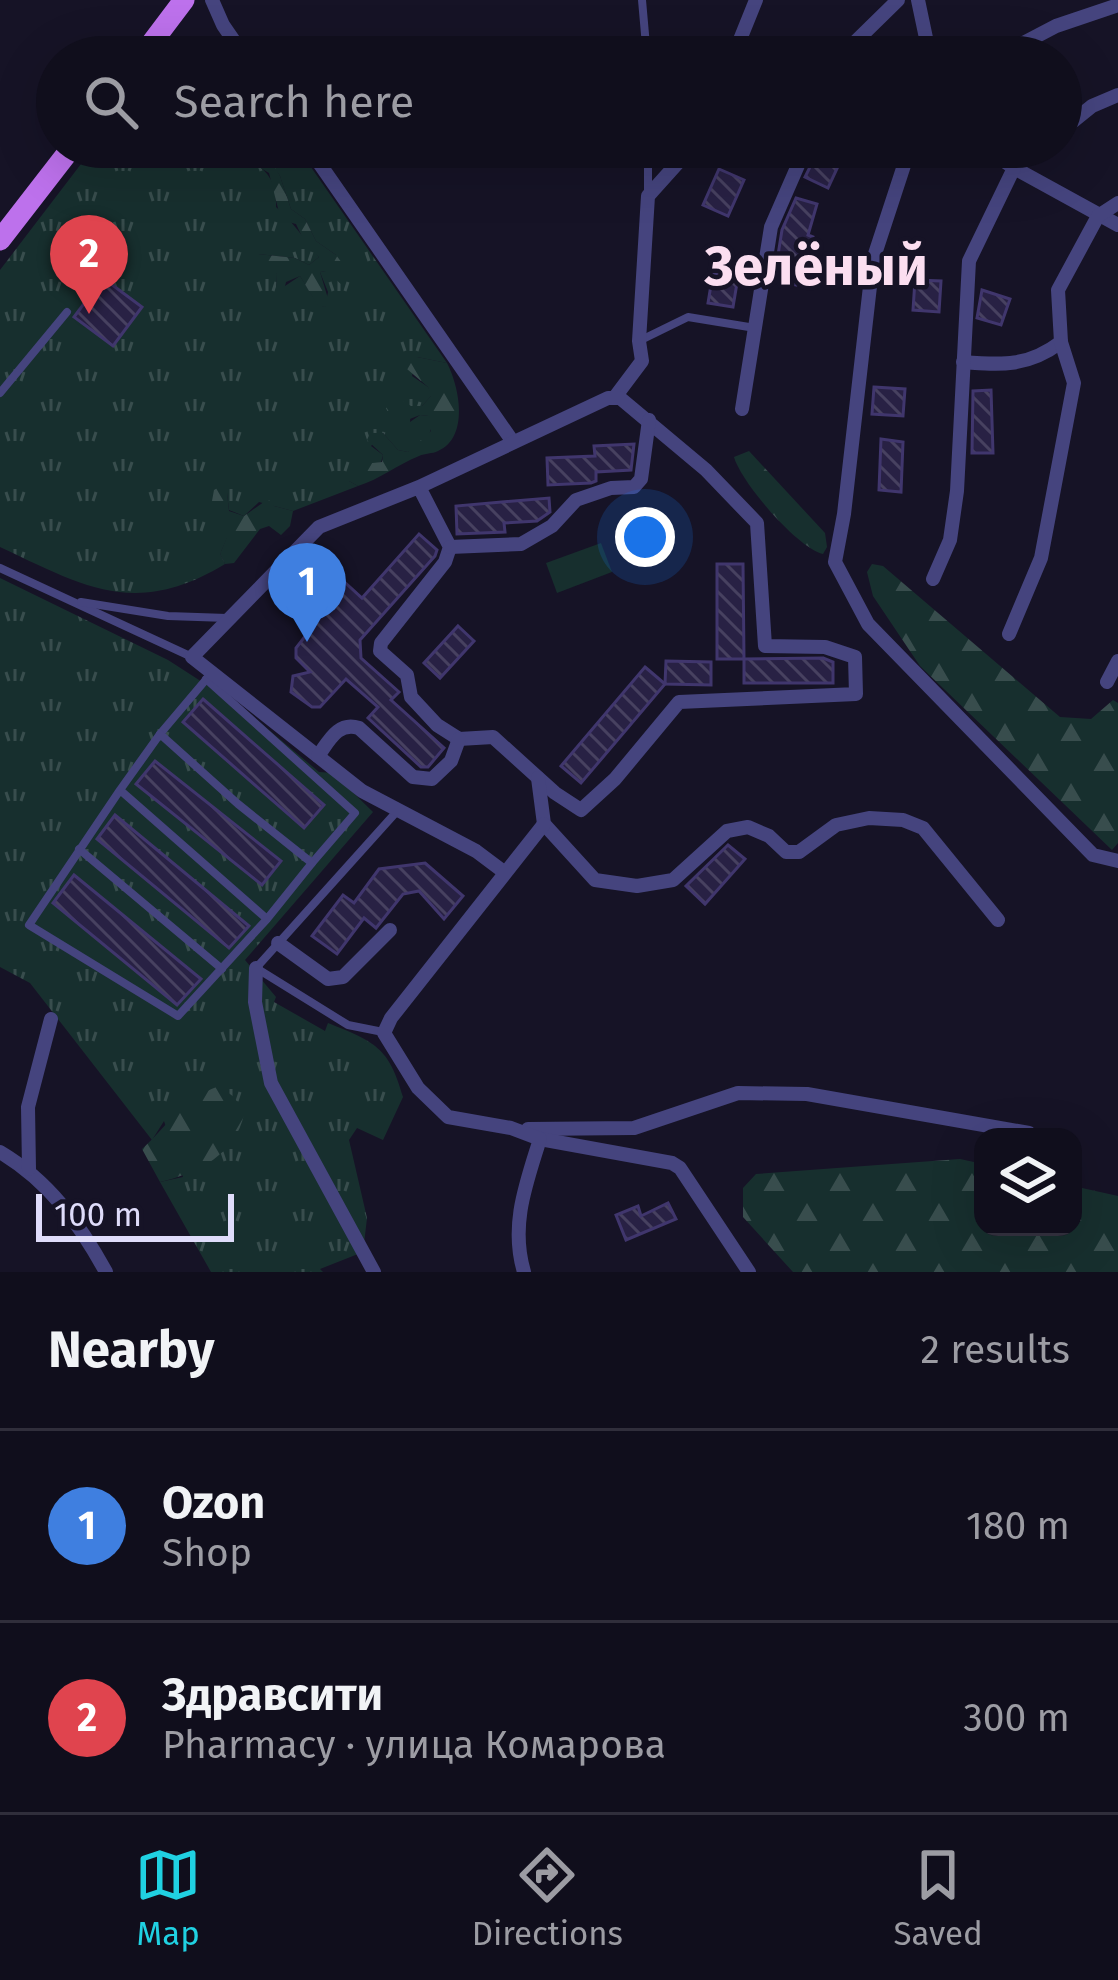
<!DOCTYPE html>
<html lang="en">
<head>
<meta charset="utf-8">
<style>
	body { margin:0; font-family:"Fira Sans",sans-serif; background:#191725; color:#f1f3f6 }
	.controls { position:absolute; right:36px; bottom:36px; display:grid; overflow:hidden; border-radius:24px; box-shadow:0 12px 48px #0002 }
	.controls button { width:108px; height:108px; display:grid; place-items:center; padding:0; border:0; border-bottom:3px solid #302e3b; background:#100e1c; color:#f1f3f6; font:60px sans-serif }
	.scale { position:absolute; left:36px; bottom:30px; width:198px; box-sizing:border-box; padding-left:12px; border:6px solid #dfdcfa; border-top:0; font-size:33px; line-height:42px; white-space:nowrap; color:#dfdcfa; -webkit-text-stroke:9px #161326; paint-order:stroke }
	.you { position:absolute; left:645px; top:537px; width:42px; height:42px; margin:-30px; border:9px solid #fff; border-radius:50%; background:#1a73e8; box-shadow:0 0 0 18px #1a73e833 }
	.badge { display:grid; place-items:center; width:78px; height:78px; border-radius:50%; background:#20d1e2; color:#fff; font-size:39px; font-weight:700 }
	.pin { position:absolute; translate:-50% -99px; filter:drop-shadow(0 3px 6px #0008) }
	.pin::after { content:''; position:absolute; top:63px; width:42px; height:36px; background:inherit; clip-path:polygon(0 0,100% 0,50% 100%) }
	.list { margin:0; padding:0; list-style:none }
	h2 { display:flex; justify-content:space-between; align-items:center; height:156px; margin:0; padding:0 48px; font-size:51px }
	h2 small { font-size:39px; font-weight:400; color:#9c9ca3 }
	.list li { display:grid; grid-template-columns:78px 1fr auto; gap:36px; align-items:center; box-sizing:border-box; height:192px; padding:0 48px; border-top:3px solid #302e3b }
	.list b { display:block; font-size:45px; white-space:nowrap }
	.list p { margin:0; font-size:39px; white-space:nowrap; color:#9c9ca3 }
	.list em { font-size:39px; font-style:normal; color:#9c9ca3 }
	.icon { flex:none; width:66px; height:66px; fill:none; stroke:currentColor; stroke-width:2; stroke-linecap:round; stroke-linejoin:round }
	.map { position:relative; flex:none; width:1118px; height:1272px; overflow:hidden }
	.search { position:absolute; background:#100e1c; box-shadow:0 12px 48px #0002; left:36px; right:36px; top:36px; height:132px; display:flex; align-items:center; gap:30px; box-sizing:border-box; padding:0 42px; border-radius:66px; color:#9c9ca3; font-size:45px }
	.sheet { height:540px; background:#100e1c }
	nav { display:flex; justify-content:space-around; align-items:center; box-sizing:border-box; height:168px; border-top:3px solid #302e3b; background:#100e1c; font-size:33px; color:#9c9ca3 }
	nav a { display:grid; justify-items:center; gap:6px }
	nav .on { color:#20d1e2 }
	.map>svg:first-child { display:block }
	.grass { fill:url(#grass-tufts) }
	.forest { fill:url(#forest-firs) }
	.green { fill:#172f2e }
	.building { fill:url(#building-back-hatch); stroke:#40366d; stroke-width:3 }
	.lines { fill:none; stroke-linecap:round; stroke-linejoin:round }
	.lane { stroke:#45447e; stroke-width:8 }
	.street { stroke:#45447e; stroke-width:14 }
	.primary { stroke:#bd71ec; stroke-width:21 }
	.labels { text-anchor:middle; stroke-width:9; stroke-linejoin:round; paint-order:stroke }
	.district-label { font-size:54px; font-weight:bold; fill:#fbdef0; stroke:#161326 }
</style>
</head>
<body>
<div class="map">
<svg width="1118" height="1272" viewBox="0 0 1118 1272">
	<defs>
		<pattern id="grass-tufts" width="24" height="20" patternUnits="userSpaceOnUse" patternTransform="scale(3)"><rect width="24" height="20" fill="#172f2e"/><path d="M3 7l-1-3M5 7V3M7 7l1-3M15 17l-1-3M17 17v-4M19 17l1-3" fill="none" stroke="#384d4d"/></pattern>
		<pattern id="forest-firs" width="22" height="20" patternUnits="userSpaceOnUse" patternTransform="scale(3)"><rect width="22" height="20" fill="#172f2e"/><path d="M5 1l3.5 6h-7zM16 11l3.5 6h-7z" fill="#384d4d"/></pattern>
		<pattern id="building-back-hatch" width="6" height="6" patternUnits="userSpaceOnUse" patternTransform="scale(3)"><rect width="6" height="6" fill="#282144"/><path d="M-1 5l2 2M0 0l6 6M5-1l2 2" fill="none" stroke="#474160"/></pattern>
	</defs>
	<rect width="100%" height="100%" fill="#161326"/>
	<g class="grass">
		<path d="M94 147H241L242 157C266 167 277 180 276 207 294 223 304 239 319 257L309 265 295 258 258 254 277 274 276 292 300 276 318 305 325 307 328 292 320 272 326 271 336 255 316 241 305 219 291 209 280 176 263 151V147H297L447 363 417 357 412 376 428 387 432 395 422 406H411L410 422 420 415 429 416C438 432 421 444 408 452L398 450 383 433 371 446 383 455 381 462 368 466 349 481 358 486 293 511 259 502 244 516 229 510 227 493V538L220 554 225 564C136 618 85 587 0 547V270Z"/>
		<path d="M0 578 168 660 244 709 319 772 333 773 373 812 245 960 276 997 274 1002 325 1031 328 1023C375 1042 389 1047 403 1097L383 1140 357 1128 349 1140 367 1218 363 1252 320 1269 323 1272H211L160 1182 183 1177 164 1121 152 1140 30 983 0 967Z"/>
	</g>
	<g class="forest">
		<polygon points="263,147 280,176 291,209 305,219 316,241 336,255 348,271 342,285 326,271 320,272 329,302 325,307 318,306 300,276 286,282 281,302 275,301 277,274 257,266 254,259 258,254 295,258 309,265 319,257 305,243 296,224 281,220 269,173 242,157 241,147"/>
		<path d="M417 357 447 363C459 386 470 437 438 451 432 454 425 453 419 456 397 465 380 479 358 486L349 481 348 473 354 465 382 462 383 455 367 440 370 433H383L398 450 408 452 431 431 429 416 420 415 402 422 389 415 386 408 402 400 411 406H422L431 396 428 387 407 369 408 363Z"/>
		<path d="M749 451 825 533 827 547 823 554C797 548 741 482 734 457Z"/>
		<polygon points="221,486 227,493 229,511 244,516 268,499 274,506 293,511 290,526 281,535 269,526 260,529 234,563 225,564 220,554 227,537 212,501 214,490"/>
		<polygon points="872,564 883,566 1060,717 1091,719 1113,700 1118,703 1118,843 1112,850 920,666 873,596 867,572"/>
		<path d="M219 1086 234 1097 244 1114C236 1154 198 1173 160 1182L142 1149C172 1122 177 1102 219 1086Z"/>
		<polygon points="960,1159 983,1164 983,1227 1073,1227 1073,1186 1118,1196 1118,1272 793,1272 743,1217 743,1188 756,1174"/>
	</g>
	<polygon class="green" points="601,543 612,572 557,593 546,563"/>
	<g class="building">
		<polygon points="819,149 841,160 828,188 805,177"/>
		<polygon points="719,169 744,180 728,216 703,205"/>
		<polygon points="796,198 817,204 808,235 813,237 810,248 805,247 796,285 774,280 782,230"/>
		<polygon points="713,273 738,277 733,307 708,303"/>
		<polygon points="103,278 142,307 113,346 74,317"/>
		<polygon points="915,280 941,281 939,312 913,310"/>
		<polygon points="982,290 1010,299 1001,325 977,318"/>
		<polygon points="874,387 905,389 903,416 872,414"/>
		<polygon points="991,390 993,453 972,453 973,391"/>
		<polygon points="881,439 903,442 901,492 879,490"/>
		<polygon points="634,444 631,470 596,472 596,481 591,483 548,485 547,458 595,456 594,446"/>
		<polygon points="549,498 550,512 537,521 504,523 505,532 457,534 456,506"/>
		<polygon points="419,534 437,550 435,556 360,640 361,658 399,692 391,700 444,748 428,767 421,767 368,718 378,707 346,679 320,707 312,707 291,692 293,676 310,672 296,658 296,648 327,608 318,600 339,577 362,598"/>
		<polygon points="717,564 743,564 744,659 717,659"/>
		<polygon points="458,626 474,641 440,678 424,663"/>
		<polygon points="823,658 833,662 833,683 744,683 744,659"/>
		<polygon points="666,661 711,662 711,685 665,684"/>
		<polygon points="645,667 665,684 581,783 561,766"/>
		<polygon points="203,699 324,805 304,828 183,722"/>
		<polygon points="155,761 281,861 262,885 136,784"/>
		<polygon points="115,815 249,926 229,948 97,839"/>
		<polygon points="728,845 745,859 705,904 686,886"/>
		<polygon points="425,863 463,896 444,919 419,891 403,894 376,928 364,918 337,954 312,936 343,895 354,903 379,869"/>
		<polygon points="74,875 201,979 177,1005 53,903"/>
		<polygon points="668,1203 676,1219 626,1240 616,1215 638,1206 641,1216"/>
	</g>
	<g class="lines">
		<g class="lane">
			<polyline points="642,0 647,57"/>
			<polyline points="648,147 648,194"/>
			<polyline points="641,340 688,317 755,328"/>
			<polyline points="0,393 67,312"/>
			<polyline points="0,568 192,657"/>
			<polyline points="81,602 168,616 227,618"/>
			<polyline points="206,679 355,813 312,863"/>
			<polyline points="160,734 209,676"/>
			<polyline points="120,790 29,925 178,1016 267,919 312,863 238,804 160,734 120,790 267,919"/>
			<polyline points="79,849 222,969"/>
			<polyline points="383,1032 348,1025 256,968 399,809"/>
		</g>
		<g class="street">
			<polyline points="212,0 223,25 245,57"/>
			<polyline points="918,0 930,57"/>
			<polyline points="733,57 756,0"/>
			<polyline points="846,57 850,47 898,0"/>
			<polyline points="997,57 1056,26 1118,5"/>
			<polyline points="1061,131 1092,106 1118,95"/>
			<polyline points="308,147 513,442"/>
			<polyline points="910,147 873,260 844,514 835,562 868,624 1093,855 1118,861"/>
			<polyline points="984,147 1014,168 1118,225"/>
			<polyline points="1014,147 1031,152 1041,147"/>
			<path d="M963 362C1002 365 1028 367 1061 342"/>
			<polyline points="615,397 642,361 639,341 648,196 692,147"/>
			<polyline points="742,409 771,227 806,147"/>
			<polyline points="419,487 450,547 445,562 381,643 380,651 407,675 411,697 437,725 459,739 493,737 555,793 581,810 615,779 679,702 856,694 855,657 825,647 765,646 757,523 706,470 620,398 608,398 419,487 319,527 192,657 362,791 476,851 504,872"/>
			<polyline points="450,547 521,544 552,526 576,500 611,488 634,487 641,479 649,420"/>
			<polyline points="933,579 950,540 957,491 969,261 1014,168"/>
			<polyline points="1009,634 1041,558 1074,383 1061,342 1058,290 1098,216 1118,203"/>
			<polyline points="1107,682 1118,661"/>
			<path d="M318 756C329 741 338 721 359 728L413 777 432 779 451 761 459 739"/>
			<polyline points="538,778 544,824 595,880 637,886 673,880 727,831 748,827 769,836 786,852 799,852 836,825 869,818 903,820 923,828 998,920"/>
			<polyline points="278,943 328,979 343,977 390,930"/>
			<polyline points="256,968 255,1002 271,1083 374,1272"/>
			<polyline points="528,1129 634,1128 738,1093 807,1094 1029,1133"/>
			<polyline points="540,1139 672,1163 680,1168 749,1272"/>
			<path d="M0 1152C49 1181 79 1223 106 1272"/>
			<polyline points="29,1169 28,1107 51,1019"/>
			<path d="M524 1272C510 1225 526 1184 540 1139L511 1128 448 1117 418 1088 384 1033 391 1018 544 824"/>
		</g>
		<g class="primary">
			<polyline points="141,57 184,0"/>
			<polyline points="0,240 72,147"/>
		</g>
	</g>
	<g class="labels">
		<g class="district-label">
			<text x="816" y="285">Зелёный</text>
		</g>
	</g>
</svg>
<div class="controls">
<button><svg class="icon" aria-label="layers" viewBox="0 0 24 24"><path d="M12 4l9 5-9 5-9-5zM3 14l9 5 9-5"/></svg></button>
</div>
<div class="scale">100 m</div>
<div class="you"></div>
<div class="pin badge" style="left:307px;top:642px;background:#3f7fe0">1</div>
<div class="pin badge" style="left:89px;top:314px;background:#e0444e">2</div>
<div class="search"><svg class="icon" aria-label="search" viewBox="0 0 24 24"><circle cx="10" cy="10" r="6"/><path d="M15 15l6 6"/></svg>Search here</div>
</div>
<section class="sheet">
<h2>Nearby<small>2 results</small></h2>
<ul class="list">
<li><span class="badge" style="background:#3f7fe0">1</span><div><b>Ozon</b><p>Shop</p></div><em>180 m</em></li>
<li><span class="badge" style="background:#e0444e">2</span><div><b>Здравсити</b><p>Pharmacy · улица Комарова</p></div><em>300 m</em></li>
</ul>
</section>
<nav>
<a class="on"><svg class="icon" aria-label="map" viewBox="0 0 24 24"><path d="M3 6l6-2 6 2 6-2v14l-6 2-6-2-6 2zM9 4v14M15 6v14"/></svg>Map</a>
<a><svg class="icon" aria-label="directions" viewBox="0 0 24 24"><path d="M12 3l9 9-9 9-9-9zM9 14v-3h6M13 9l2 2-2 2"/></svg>Directions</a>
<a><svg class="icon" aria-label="saved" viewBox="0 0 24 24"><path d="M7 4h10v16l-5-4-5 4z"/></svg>Saved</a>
</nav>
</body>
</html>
